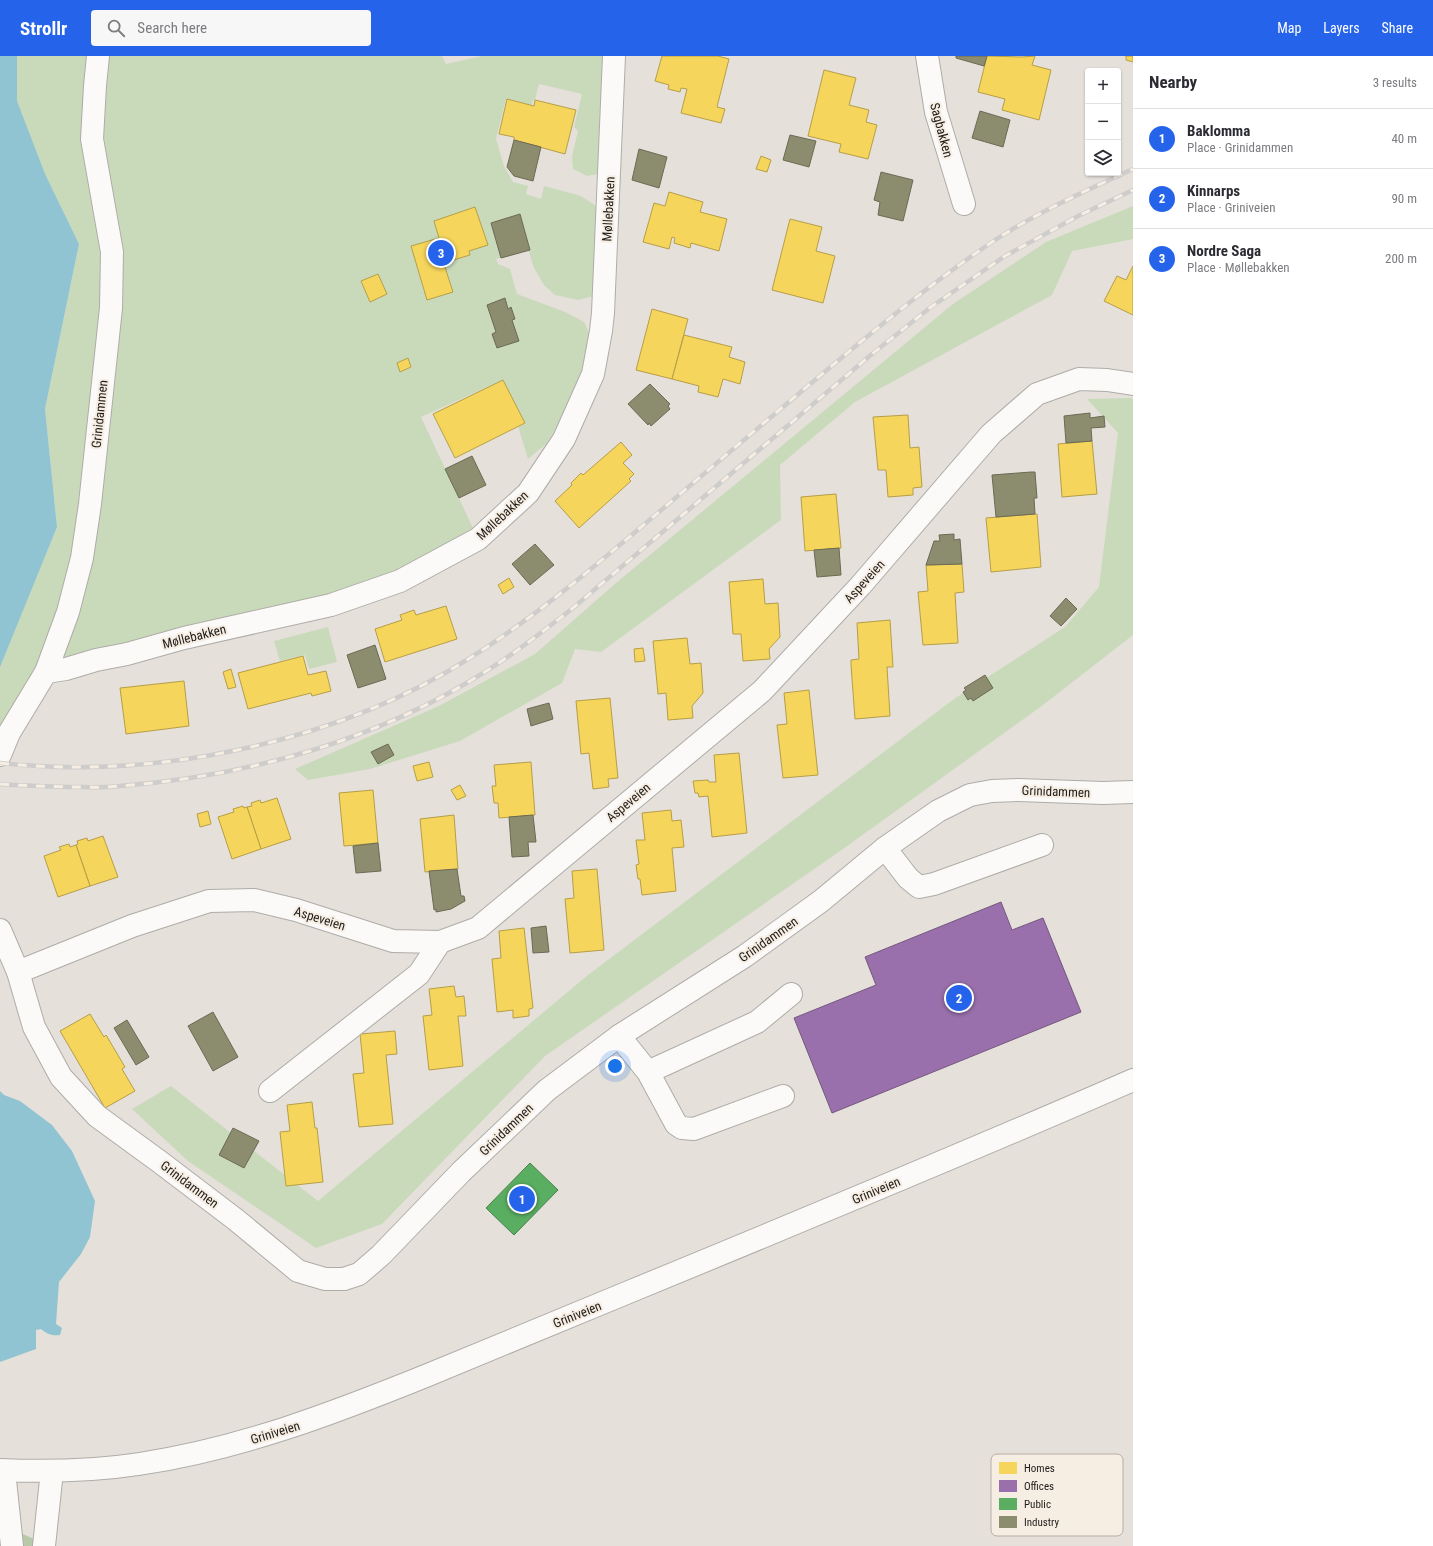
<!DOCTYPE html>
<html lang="en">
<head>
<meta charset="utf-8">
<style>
	body { margin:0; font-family:"Roboto Condensed",sans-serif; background:#f7f7f7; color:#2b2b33 }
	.controls { position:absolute; right:12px; top:12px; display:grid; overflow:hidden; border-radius:4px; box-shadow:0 1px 3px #0004 }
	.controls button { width:36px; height:36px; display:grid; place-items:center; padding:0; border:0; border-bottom:1px solid #e1e1e2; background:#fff; color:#2b2b33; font:20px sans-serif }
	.you { position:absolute; left:615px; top:1010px; width:14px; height:14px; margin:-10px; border:3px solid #fff; border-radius:50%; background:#1a73e8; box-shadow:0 0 0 6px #1a73e833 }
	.badge { display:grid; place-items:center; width:26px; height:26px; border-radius:50%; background:#2563eb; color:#fff; font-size:13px; font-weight:700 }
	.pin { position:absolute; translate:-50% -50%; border:2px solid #fff; box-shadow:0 1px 4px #0006 }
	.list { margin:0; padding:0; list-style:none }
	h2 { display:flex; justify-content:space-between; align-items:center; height:52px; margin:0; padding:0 16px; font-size:17px }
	h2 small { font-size:13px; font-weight:400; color:#7c7c81 }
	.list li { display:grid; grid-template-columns:26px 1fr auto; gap:12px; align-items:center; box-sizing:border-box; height:60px; padding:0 16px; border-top:1px solid #e1e1e2 }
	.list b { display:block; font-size:15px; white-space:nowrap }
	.list p { margin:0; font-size:13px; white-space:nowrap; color:#7c7c81 }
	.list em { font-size:13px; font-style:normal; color:#7c7c81 }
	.icon { flex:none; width:22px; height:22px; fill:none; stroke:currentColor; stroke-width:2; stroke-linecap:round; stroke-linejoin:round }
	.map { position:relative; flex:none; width:1133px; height:1490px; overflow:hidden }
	header { display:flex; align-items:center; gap:24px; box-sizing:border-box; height:56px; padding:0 20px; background:#2563eb; color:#fff }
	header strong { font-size:19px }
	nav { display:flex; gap:22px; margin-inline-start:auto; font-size:14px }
	.search { width:280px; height:36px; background:#f7f7f7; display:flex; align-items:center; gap:10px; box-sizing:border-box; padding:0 14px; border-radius:4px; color:#7c7c81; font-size:15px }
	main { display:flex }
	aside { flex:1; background:#fff }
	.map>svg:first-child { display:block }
	.green { fill:#c9dabb }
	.forest { fill:#b8c9aa }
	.water { fill:#90c4d2 }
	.homes { fill:#f6d55c; stroke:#b69e48 }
	.offices { fill:#9970ab; stroke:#74577f }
	.public { fill:#5aae61; stroke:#48824b }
	.industry { fill:#8c8c6e; stroke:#6b6a54 }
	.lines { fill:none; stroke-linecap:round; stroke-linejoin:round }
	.minor-casing { stroke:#afaca7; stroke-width:24 }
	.major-casing { stroke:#afaca7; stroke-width:24 }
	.minor { stroke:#fbfaf9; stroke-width:22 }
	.major { stroke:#fbfaf9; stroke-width:22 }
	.rail-casing { stroke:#cecdcc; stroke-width:4.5 }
	.rail { stroke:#f6ede3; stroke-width:3; stroke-dasharray:9; stroke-linecap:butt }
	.labels { text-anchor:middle; stroke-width:4; stroke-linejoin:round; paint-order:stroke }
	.street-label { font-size:13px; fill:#1f1c19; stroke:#f6ede3 }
	.key { fill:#f6ede3; stroke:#b6aea6; stroke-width:1 }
	.key-label { font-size:11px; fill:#1f1c19 }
</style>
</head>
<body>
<header>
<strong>Strollr</strong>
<div class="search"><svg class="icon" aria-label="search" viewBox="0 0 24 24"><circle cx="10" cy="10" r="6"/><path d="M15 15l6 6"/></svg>Search here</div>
<nav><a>Map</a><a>Layers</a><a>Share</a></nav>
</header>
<main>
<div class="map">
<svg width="1133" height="1490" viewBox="0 0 1133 1490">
	<rect width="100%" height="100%" fill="#e5e0da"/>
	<g class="green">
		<polygon points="16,0 442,0 446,8 482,0 604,0 600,50 598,118 587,120 573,113 572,100 578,75 574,71 582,38 539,28 535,44 533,44 531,50 506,43 496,83 504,110 513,126 528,130 526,138 541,143 544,130 581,140 599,152 593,240 578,244 555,239 544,229 534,212 528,193 496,203 498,208 510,213 517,238 565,256 584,266 590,279 588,303 563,361 546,388 528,403 518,370 498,326 421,361 478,483 400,525 66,613 0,678 0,608 57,471 45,353 79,188 31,90 17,45"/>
		<polygon points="1133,150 1133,183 1072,195 1052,239 855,346 780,409 781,464 601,596 575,593 562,627 460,685 370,713 308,724 295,713 439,650 535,598 616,527 953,248 1046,186"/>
		<polygon points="1131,342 1133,343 1133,579 1043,649 843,793 545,1000 382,1168 316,1192 188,1105 132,1053 171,1030 318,1145 588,919 954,643 1065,571 1099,531 1118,377 1087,343"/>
		<polygon points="328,571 337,606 309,613 305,599 280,605 274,585"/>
	</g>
	<polygon class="forest" points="0,1468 50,1490 0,1490"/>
	<g class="water">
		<polygon points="0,0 17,0 17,45 45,118 79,188 45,353 57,471 0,611"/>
		<path d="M0 1035 4 1039 20 1045 52 1069 72 1095 95 1145 90 1181 81 1198 59 1226 56 1268 62 1272 60 1279C51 1280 47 1278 41 1273L36 1274V1293L0 1306Z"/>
	</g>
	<g class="homes">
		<polygon points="662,0 718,0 729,3 717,51 725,53 721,67 681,57 687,33 681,32 680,36 668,33 669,29 655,25"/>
		<polygon points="987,0 1022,1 1035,0 1032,9 1051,14 1039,64 1002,54 1005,43 978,36"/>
		<polygon points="1126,0 1133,0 1133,6 1126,4"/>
		<polygon points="824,14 856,22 849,49 869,54 866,66 877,69 868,103 839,96 841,88 808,80"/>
		<polygon points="507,43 534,50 535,44 576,54 565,98 514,84 514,81 499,78"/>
		<polygon points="761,100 771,104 767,116 756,113"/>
		<polygon points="669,136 703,146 700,156 727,163 719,195 691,187 690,192 674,187 675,182 672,181 669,193 643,186 654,147 665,150"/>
		<polygon points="475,151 488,189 469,195 470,199 447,206 446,201 442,202 453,236 427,244 411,190 439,182 434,165"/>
		<polygon points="790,163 822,171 816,195 835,200 823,247 772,234"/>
		<polygon points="1133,210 1133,259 1104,245 1117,220 1126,224"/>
		<polygon points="378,218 387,238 370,246 361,225"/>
		<polygon points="652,253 688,263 672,323 636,314"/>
		<polygon points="684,279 732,291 729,301 745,306 740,328 723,323 718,341 698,336 699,330 672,323"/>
		<polygon points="408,302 411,311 400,316 397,307"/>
		<polygon points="503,324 525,367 455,402 433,358"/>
		<polygon points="908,359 910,392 919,391 922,431 913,432 913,439 888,441 886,414 878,414 873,361"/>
		<polygon points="1092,385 1097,438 1062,441 1058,388"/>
		<polygon points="621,386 632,399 623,407 634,418 629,423 631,425 579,472 555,445 572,429 571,427 581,417 583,419"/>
		<polygon points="836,438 841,492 805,495 801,441"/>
		<polygon points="1035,458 1037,458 1041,511 991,516 986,462"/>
		<polygon points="962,508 964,536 955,537 958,587 923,589 918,536 928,535 926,509"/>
		<polygon points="509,522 514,531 503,538 498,529"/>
		<polygon points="763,523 765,548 778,547 780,581 769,593 770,603 743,605 741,578 733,578 729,526"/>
		<polygon points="446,550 457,583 385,606 375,573 402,564 400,559 414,554 416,559"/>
		<polygon points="890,564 893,611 887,611 890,660 855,663 851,609 851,604 859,603 857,567"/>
		<polygon points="687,582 690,608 701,607 703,637 692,650 693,662 668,664 666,637 658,638 653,585"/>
		<polygon points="643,592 645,605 635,606 634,593"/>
		<polygon points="303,600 308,619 326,615 331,635 312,640 311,637 248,653 238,617"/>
		<polygon points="231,613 236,631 228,633 223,616"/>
		<polygon points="184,625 189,670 126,678 120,632"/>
		<polygon points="809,634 818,719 783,722 777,669 787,668 784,637"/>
		<polygon points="610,642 618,722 608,723 609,731 593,733 589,697 581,698 576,645"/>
		<polygon points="739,697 747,777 712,781 708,740 699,741 698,737 695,737 693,725 708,724 709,726 716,726 714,699"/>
		<polygon points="429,706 433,721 417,725 413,710"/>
		<polygon points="531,706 535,759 499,762 498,747 494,747 492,730 496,730 494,709"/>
		<polygon points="460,729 466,740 457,744 451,734"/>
		<polygon points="373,734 378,787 344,790 339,737"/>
		<polygon points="277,742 291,783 261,793 247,751 252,750 251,747 260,744 261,747"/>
		<polygon points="243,750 244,752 247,751 261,793 232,803 218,761 234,756 233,753"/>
		<polygon points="671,754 672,765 681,764 684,791 672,792 676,835 642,839 640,823 638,823 636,809 639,808 636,784 645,784 642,757"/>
		<polygon points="208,755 211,768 200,771 197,758"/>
		<polygon points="454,759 458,813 425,816 420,763"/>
		<polygon points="103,780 118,821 90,830 76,789 78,788 77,785 87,782 88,785"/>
		<polygon points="69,788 70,791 76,789 90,830 58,841 44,800 61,794 59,791"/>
		<polygon points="597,813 604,894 570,897 565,843 574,842 572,815"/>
		<polygon points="524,872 533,952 529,953 529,960 513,962 513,954 497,956 492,903 501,902 499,875"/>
		<polygon points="454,930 456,941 464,940 466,960 458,960 463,1010 429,1014 423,960 432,959 429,933"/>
		<polygon points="90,958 104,981 106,979 125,1011 122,1013 135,1035 105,1052 60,975"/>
		<polygon points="395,975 397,998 386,999 393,1068 359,1071 353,1018 364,1017 360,978"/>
		<polygon points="312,1046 315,1072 317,1072 323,1126 286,1130 280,1076 290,1075 287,1049"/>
	</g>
	<polygon class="offices" points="1001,846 1012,874 1043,862 1081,956 832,1057 794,962 876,929 865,901"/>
	<polygon class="public" points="530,1107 558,1134 514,1179 486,1152"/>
	<g class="industry">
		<polygon points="956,0 987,0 984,10 956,2"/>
		<polygon points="980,55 1010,64 1003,91 972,82"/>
		<polygon points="790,79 816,85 809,111 783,104"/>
		<polygon points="514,84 541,91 533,125 514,120 507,111"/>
		<polygon points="639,93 667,101 659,132 632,124"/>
		<polygon points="881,116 913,124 903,165 878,159 880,146 874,144"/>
		<polygon points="520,158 530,194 501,202 491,167"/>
		<polygon points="505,242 508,253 511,251 515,263 512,264 519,285 497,292 492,278 496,276 487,249"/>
		<polygon points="650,328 670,348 668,350 670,353 651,370 649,367 648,369 628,348"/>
		<polygon points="1090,357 1090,362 1104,360 1105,371 1091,372 1092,385 1066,387 1064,360"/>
		<polygon points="472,400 486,429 459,442 445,413"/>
		<polygon points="1031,416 1035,416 1037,442 1034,442 1035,458 996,461 992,419"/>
		<polygon points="954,478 954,484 960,483 962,508 926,509 934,485 940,485 939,479"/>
		<polygon points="535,488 554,509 530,529 512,508"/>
		<polygon points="839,492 841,519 817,521 814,494"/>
		<polygon points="1066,542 1077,553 1061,570 1050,560"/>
		<polygon points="375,589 386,623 358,632 347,599"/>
		<polygon points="985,619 993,632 973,645 971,642 968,644 963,636 966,634 964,632"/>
		<polygon points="549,647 553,663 531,670 527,653"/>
		<polygon points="388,688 394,699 378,708 371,696"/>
		<polygon points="533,759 536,786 528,786 529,800 512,801 509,761"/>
		<polygon points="378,787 381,815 356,817 353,790"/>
		<polygon points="457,813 461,840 464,840 465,845 451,853 436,856 436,853 434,854 429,815"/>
		<polygon points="546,870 549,896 533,897 531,872"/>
		<polygon points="213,956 238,1001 213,1015 188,970"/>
		<polygon points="127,964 149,1001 136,1009 114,972"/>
		<polygon points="233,1072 259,1085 244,1112 219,1099"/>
	</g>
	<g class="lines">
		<g class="minor-casing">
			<g id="minor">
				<polyline points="927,0 936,56 964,148"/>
				<polyline points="46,616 66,613 96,604 127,598 184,582 331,549 400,525 478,483 528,437 564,383 593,318 601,275 603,257 614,0"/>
				<polyline points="0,699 9,677 46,616 68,556 82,502 90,448 111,252 112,196 92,83 95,30 98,0"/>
				<polyline points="885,792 908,822 919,831 934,828 1042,789"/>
				<polyline points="0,874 18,916 34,971 61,1021 97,1060 160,1106 235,1163 298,1215 325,1223 344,1223 359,1218 381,1199 461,1116 547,1034 619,980 745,900 821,845 885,792 938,755 970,739 992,735 1018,734 1103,737 1133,736"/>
				<polyline points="18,916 132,870 209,845 254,844 296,854 393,885 440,886 478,872 762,635 861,529 991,378 1037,338 1079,323 1107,324 1133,328"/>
				<polyline points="619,980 648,1016 676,1068 682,1072 694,1073 783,1040"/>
				<polyline points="648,1016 757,966 791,938"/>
				<polyline points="270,1035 419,918 440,886"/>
				<polyline points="4,1415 12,1490"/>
				<polyline points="44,1490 52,1415"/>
			</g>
		</g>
		<g class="major-casing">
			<path id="major" d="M0 1414C47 1416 93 1415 139 1408 240 1393 334 1357 428 1319 494 1292 559 1265 624 1238 794 1168 964 1098 1133 1024"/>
		</g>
		<use href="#minor" class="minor"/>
		<use href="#major" class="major"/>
		<g class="rail-casing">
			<g id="rail">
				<path d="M0 707C156 724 336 687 470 602 535 561 594 511 653 461 707 415 761 369 815 324 872 276 930 228 992 186 1036 157 1085 135 1133 113"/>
				<path d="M0 728C23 730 45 730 68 731 85 731 103 732 120 730 250 720 378 684 488 614 518 595 545 574 573 552L872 298 931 251 1005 200 1080 159 1133 134"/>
			</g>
		</g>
		<use href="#rail" class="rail"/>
	</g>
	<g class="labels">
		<g class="street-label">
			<text transform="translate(942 74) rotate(75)" y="5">Sagbakken</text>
			<text transform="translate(608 153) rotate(-87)" y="5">Møllebakken</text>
			<text transform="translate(99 358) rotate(-84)" y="5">Grinidammen</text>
			<text transform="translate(502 459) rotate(-43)" y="5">Møllebakken</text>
			<text transform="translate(864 525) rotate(-48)" y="5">Aspeveien</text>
			<text transform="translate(194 580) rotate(-14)" y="5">Møllebakken</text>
			<text transform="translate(1056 735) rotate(2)" y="5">Grinidammen</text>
			<text transform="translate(628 746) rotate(-40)" y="5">Aspeveien</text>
			<text transform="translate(320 862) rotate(17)" y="5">Aspeveien</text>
			<text transform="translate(768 883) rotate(-35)" y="5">Grinidammen</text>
			<text transform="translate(506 1073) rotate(-44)" y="5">Grinidammen</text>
			<text transform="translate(190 1128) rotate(37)" y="5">Grinidammen</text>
			<text transform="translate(876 1134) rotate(-23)" y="5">Griniveien</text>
			<text transform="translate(577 1258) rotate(-22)" y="5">Griniveien</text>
			<text transform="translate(275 1376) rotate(-17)" y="5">Griniveien</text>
		</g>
	</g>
	<rect x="991" y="1398" width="132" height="82" rx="6" class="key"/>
	<rect x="999" y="1406" width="18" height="12" fill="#f6d55c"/>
	<rect x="999" y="1424" width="18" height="12" fill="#9970ab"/>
	<rect x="999" y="1442" width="18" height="12" fill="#5aae61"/>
	<rect x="999" y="1460" width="18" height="12" fill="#8c8c6e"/>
	<g class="key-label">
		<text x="1024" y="1416">Homes</text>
		<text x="1024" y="1434">Offices</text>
		<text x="1024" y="1452">Public</text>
		<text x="1024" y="1470">Industry</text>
	</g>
</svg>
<div class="controls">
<button>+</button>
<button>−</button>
<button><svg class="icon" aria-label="layers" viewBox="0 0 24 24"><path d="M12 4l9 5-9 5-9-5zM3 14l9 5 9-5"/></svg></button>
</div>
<div class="you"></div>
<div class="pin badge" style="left:522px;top:1143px">1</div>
<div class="pin badge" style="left:959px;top:942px">2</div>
<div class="pin badge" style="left:441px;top:197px">3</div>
</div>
<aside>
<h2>Nearby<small>3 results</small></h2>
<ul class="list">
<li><span class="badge">1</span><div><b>Baklomma</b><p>Place · Grinidammen</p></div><em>40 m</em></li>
<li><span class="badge">2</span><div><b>Kinnarps</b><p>Place · Griniveien</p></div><em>90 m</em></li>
<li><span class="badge">3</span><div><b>Nordre Saga</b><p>Place · Møllebakken</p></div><em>200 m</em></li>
</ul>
</aside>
</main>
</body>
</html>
